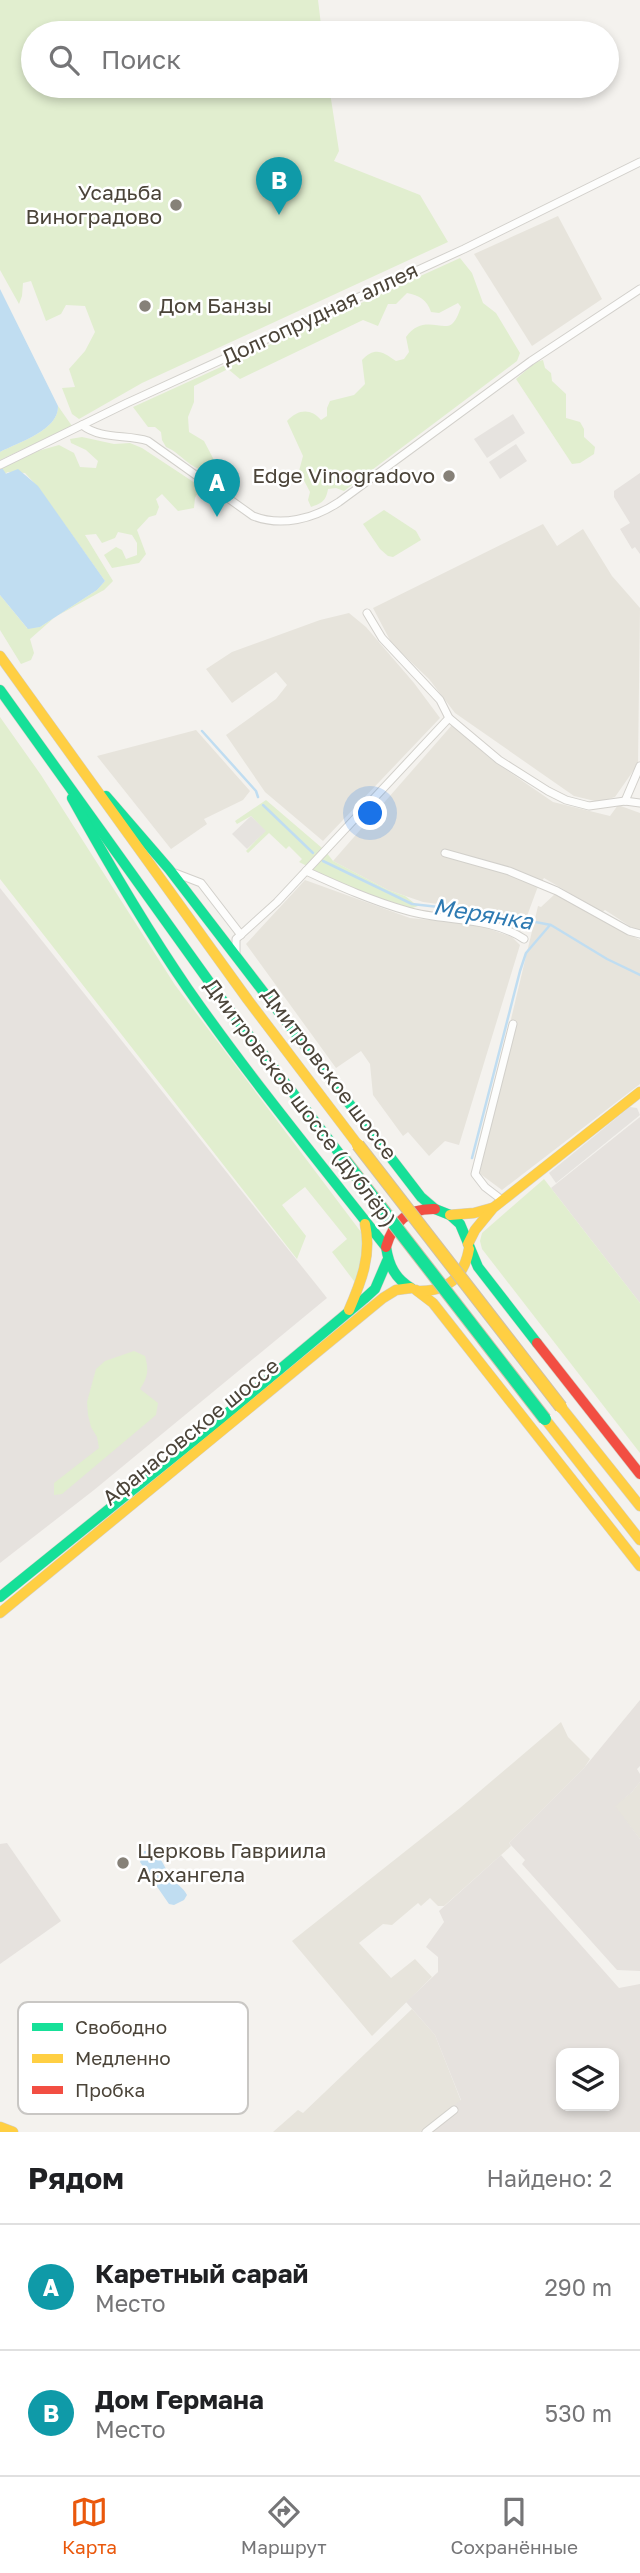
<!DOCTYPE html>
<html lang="ru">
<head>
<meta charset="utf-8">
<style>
	body { margin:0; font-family:"Golos Text",sans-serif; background:#f6f6f6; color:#202124 }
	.controls { position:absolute; right:21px; bottom:21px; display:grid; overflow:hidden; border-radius:14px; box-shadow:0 4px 10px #0003 }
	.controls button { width:63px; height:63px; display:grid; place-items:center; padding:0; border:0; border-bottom:2px solid #e0e0e0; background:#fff; color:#202124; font:35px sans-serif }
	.you { position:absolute; left:371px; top:814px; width:24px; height:24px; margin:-18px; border:5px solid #fff; border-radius:50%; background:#1a73e8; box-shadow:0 0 0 10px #1a73e833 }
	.badge { display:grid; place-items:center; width:46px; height:46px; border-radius:50%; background:#ea580c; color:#fff; font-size:23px; font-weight:700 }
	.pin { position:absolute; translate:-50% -58px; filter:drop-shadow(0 2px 4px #0008) }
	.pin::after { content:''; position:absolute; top:37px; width:24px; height:21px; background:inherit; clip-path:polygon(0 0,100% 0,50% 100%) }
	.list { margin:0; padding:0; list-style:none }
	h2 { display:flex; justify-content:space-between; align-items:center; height:91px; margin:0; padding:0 28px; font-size:30px }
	h2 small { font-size:23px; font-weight:400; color:#757577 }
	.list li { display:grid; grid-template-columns:46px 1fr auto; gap:21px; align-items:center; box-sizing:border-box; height:126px; padding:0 28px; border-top:2px solid #e0e0e0 }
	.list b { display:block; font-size:26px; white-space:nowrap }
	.list p { margin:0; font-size:23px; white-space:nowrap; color:#757577 }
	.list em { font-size:23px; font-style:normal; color:#757577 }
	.icon { flex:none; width:38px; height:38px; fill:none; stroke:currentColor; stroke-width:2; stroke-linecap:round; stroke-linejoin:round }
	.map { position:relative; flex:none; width:640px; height:2132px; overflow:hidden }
	.search { position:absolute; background:#fff; box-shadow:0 4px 10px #0003; left:21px; right:21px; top:21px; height:77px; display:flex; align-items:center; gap:18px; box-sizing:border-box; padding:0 24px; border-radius:38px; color:#757577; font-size:26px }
	.sheet { height:343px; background:#fff }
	nav { display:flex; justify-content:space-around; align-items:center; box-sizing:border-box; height:98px; border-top:2px solid #e0e0e0; background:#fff; font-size:19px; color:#757577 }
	nav a { display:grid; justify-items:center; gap:4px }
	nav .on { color:#ea580c }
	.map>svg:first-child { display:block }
	.residential { fill:#e7e4dc }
	.industrial { fill:#e6e2de; fill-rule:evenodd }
	.green { fill:#e1eecf }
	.parking { fill:#e6e3df }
	.water { fill:#c0ddf1 }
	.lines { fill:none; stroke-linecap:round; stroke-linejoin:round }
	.stream { stroke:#c0ddf1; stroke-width:2.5 }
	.canal { stroke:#c0ddf1; stroke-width:8 }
	.street-casing { stroke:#d2d0cb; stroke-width:9 }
	.fast-casing { stroke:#d3cfc5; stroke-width:11 }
	.slow-casing { stroke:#d3cfc5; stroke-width:11 }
	.jam-casing { stroke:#d3cfc5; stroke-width:11 }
	.street { stroke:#fdfdfc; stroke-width:7 }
	.fast { stroke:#16e098; stroke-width:10 }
	.slow { stroke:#ffcf43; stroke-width:10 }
	.jam { stroke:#f24e42; stroke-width:10 }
	.fast-bridge-casing { stroke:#ccbfa9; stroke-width:14; stroke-linecap:butt }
	.slow-bridge-casing { stroke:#ccbfa9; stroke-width:14; stroke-linecap:butt }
	.fast-bridge { stroke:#16e098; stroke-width:12 }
	.slow-bridge { stroke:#ffcf43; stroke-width:12 }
	.poi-dot { fill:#868178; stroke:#fff; stroke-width:2.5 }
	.labels { text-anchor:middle; stroke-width:5; stroke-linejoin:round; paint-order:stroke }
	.poi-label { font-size:21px; fill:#4b4439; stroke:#fff; text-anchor:end }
	.street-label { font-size:21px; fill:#4b4439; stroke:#fff }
	.water-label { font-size:23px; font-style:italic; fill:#2e7ab2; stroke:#fff }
	.key { fill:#fff; stroke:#c9c7c4; stroke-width:2 }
	.key-label { font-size:19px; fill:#4b4439 }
</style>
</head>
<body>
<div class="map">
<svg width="640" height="2132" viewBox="0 0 640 2132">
	<rect width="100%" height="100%" fill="#f4f2ee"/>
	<g class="residential">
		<polygon points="558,216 602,299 532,346 474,254"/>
		<polygon points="543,524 557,546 583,529 612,576 640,608 638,764 615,797 599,802 574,796 455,713 429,679 392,644 373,608"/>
		<polygon points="349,613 366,627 414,683 440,718 323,841 265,792 226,735 276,699 287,685 276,672 232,703 206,669 232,652 320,620"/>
		<polygon points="452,725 492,760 553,802 610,816 618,805 640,813 640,930 634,929 605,910 602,912 544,878 537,889 527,916 423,902 388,890 333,861"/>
		<polygon points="196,730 250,791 243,800 204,819 207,824 171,849 97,756"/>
		<polygon points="305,880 410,918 475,924 512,937 520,945 459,1145 445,1141 429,1156 408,1132 403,1136 373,1095 370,1064 361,1051 336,1068 246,944"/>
		<polygon points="555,894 640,940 640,1084 502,1190 475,1170 538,906 541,907"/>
		<polygon points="561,1722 568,1737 590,1759 584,1768 509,1843 511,1846 444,1906 438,1906 430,1898 421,1906 418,1903 392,1925 383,1924 359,1943 391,1978 415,1959 432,1977 372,2036 292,1941 460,1808"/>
		<polygon points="640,1782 640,1839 614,1806 632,1792"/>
		<polygon points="412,2009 435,2035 461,2101 420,2132 273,2132 298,2110 303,2113"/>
	</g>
	<g class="industrial">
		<polygon points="640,473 640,554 635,547 632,549 620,529 630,523 614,497 614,491"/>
		<polygon points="0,888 327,1298 94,1490 0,1563"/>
		<polygon points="640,1117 640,1303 551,1188"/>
		<polygon points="640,1700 640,1766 637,1769 640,1774 640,1782 632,1792 615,1806 640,1839 640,1971 617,1970 522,1864 525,1860 509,1843 584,1768"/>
		<polygon points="7,1843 61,1921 0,1964 0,1844"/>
		<path d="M501 1855 619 1988 640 1984V2132H420L461 2100 435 2035 406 2002 438 1972V1957L426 1947 444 1922 439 1911ZM561 2053H614V2106H561Z"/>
	</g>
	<g class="green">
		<polygon points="0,0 318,0 322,33 33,33 33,86 329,86 339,151 334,161 420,195 448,242 142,383 79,419 72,414 62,388 75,387 69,369 85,351 95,332 85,306 66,305 61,314 46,321 31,281 23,283 22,296 19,304 0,270"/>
		<path d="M460 258 472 273 483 303 496 313 520 353 517 361 344 491 336 488 328 489C326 501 322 503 311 507L308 500 310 492 299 471 303 456 287 421C298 409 311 408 321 420L327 416V408L330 401 354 395 365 384 362 360C375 346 383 352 396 361L404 359 409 352 406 337C423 313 444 333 453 323 457 319 459 312 461 307L458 303 439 313 431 312C427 300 419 295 407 293L396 304H388L378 326 363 320 240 379 228 369 194 386V402L188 417 189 432 204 441 215 462 213 469C193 475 182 453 166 447L162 440 161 432 155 427H148L133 407Z"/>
		<polygon points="543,360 545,368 551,373 552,381 566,394 566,418 580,422 584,429 584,437 595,447 594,454 580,463 572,464 516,379 536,362"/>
		<path d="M58 406 72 426 0 460V452C19 442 59 430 58 406Z"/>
		<polygon points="82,437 114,444 130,443 142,448 201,487 195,498 194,508 178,511 162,494 156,499 159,507 156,515 149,517 137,530 146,554 139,563 112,568 104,555 116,547 122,550 126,559 137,555 137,543 132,535 118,532 115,538 102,543 96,534 85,535 113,581 104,590 55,617 30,639 34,653 31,660 21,664 0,630 0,595 27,628 40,627 97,590 105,581 38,487 25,473 8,472 0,476 0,469 38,451 59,445 74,453 80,467 96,468 98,461 86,450 71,443 70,439"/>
		<polygon points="384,510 416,531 421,540 393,557 388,556 380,549 363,524"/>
		<polygon points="0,717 41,775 175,985 361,1232 364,1258 357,1285 332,1252 347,1239 305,1187 282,1205 306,1236 297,1259 0,879"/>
		<polygon points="266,800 322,848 307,866 299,862 302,859 289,846 286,849 269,833 248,853 246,851 265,831 251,816 237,824 235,821"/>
		<polygon points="326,852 333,861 388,890 405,896 418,906 410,909 346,886 315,872 312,869"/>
		<polygon points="544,1179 640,1303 640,1453 482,1249 480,1241 482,1233"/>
		<path d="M134 1351 145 1356C149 1370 148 1377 140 1389L158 1403 156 1415 62 1494 54 1495V1483L99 1448 97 1437 91 1427 88 1415 87 1402 96 1369 105 1361Z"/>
	</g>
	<g class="parking">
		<polygon points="513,414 525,433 487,458 474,439"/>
		<polygon points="516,444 527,461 500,479 489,462"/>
		<polygon points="251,816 266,831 247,849 232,834"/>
		<polygon points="630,1107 637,1108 640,1115 556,1183 549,1173"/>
	</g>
	<g class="water">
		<path d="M0 289 58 406C59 430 19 442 0 452Z"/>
		<polygon points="18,469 38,486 105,581 97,590 40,627 28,629 0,595 0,476"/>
		<path d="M144 1851C160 1850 164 1867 171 1878 176 1884 183 1887 187 1895L184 1900 174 1905 169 1904 140 1862Z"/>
	</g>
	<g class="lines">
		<g class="stream">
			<polyline points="202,731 256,791 258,797"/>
			<polyline points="263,805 313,853"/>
			<polyline points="323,861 412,904 483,912 551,925 607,959 640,975"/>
			<polyline points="472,1158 520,971 526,953 550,925"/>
		</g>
		<polyline class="canal" points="0,472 2,475"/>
		<g class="street-casing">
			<g id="street">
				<path d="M82 425C101 440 127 434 148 441L253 516C281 527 314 519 339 502L531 361 640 289"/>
				<polyline points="0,465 127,403 464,249 640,162"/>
				<polyline points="367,613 382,638 440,700 449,718 499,760 548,791 566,800 589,806 625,801 640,803"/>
				<polyline points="625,801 640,766"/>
				<polyline points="445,853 509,871 557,891 629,931 640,934"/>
				<path d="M306 871C339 886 372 901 408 911 445 922 490 916 524 939"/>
				<polyline points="175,873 201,883 241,935"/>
				<polyline points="236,952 236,939 277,902 449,718"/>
				<polyline points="502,1200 485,1187 475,1174 513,1024"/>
				<polyline points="426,2132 454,2110"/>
			</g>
		</g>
		<g class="fast-casing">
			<g id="fast">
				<polyline points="0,690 228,1008 342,1157"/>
				<polyline points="106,796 169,869 421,1197 435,1209 450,1215 460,1224 478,1267 537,1343"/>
				<path d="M72 798C108 863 146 928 188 989 250 1078 319 1162 386 1247 389 1266 395 1278 411 1288"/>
				<polyline points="0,1597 218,1421 364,1299 375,1289 387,1261"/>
			</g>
		</g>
		<g class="slow-casing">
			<g id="slow">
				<polyline points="0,656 248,1000 358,1145"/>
				<polyline points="450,1215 474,1213 492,1208"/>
				<polyline points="468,1244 475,1230 493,1208 640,1092"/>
				<polyline points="416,1290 433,1303 640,1566"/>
				<path d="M418 1291C447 1292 464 1277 469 1249"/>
				<path d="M349 1310C361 1282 372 1255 365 1224"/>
				<polyline points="561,1407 640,1506"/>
				<polyline points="545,1419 640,1540"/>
				<polyline points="0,1613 383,1298 396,1290 411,1288"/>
				<polyline points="0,2127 13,2132"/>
			</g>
		</g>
		<g class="jam-casing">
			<g id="jam">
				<path d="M386 1247C393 1222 408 1208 435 1209"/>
				<polyline points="537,1343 640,1474"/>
			</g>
		</g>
		<use href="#street" class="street"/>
		<use href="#fast" class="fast"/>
		<use href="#slow" class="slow"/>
		<use href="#jam" class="jam"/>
		<g class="fast-bridge-casing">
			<polyline id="fast-bridge" points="342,1157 545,1419"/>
		</g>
		<g class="slow-bridge-casing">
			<polyline id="slow-bridge" points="358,1145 561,1407"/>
		</g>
		<use href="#fast-bridge" class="fast-bridge"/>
		<use href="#slow-bridge" class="slow-bridge"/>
	</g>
	<g class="poi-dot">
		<circle cx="176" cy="205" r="7"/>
		<circle cx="145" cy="306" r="7"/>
		<circle cx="449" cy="476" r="7"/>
		<circle cx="123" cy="1863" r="7"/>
	</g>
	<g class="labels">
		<g class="poi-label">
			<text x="162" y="200">Усадьба<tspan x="162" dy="24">Виноградово</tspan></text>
			<text x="159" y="313" text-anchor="start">Дом Банзы</text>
			<text x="435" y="483">Edge Vinogradovo</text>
			<text x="137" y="1858" text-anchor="start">Церковь Гавриила<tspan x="137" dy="24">Архангела</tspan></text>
		</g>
		<g class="street-label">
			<text transform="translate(320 314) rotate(-25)" y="7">Долгопрудная аллея</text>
			<text transform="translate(329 1074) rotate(53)" y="7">Дмитровское шоссе</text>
			<text transform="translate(300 1103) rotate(53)" y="7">Дмитровское шоссе (дублёр)</text>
			<text transform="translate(191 1432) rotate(-39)" y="7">Афанасовское шоссе</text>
		</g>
		<g class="water-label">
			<text transform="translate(483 914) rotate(9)" y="8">Мерянка</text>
		</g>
	</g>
	<rect x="18" y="2002" width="230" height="112" rx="10" class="key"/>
	<rect x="32" y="2023" width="31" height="8" fill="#16e098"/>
	<rect x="32" y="2054" width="31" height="9" fill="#ffcf43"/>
	<rect x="32" y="2086" width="31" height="8" fill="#f24e42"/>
	<g class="key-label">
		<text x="75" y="2034">Свободно</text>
		<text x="75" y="2065">Медленно</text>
		<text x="75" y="2097">Пробка</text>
	</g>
</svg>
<div class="controls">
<button><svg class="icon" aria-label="layers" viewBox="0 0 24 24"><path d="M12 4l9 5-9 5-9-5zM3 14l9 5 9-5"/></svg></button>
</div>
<div class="you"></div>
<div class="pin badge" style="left:217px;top:517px;background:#0f9aa8">A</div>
<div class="pin badge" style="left:279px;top:215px;background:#0f9aa8">B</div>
<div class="search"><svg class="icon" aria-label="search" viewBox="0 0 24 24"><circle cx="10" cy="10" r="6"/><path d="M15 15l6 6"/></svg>Поиск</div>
</div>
<section class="sheet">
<h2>Рядом<small>Найдено: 2</small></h2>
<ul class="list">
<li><span class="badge" style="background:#0f9aa8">A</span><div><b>Каретный сарай</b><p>Место</p></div><em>290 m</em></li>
<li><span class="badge" style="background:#0f9aa8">B</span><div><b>Дом Германа</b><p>Место</p></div><em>530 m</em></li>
</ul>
</section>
<nav>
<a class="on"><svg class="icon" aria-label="map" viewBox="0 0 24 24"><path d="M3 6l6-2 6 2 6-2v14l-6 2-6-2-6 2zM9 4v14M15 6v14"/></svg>Карта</a>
<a><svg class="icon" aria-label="directions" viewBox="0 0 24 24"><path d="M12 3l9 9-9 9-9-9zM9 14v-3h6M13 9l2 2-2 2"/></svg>Маршрут</a>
<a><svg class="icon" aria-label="saved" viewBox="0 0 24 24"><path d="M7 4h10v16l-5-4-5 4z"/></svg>Сохранённые</a>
</nav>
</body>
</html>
